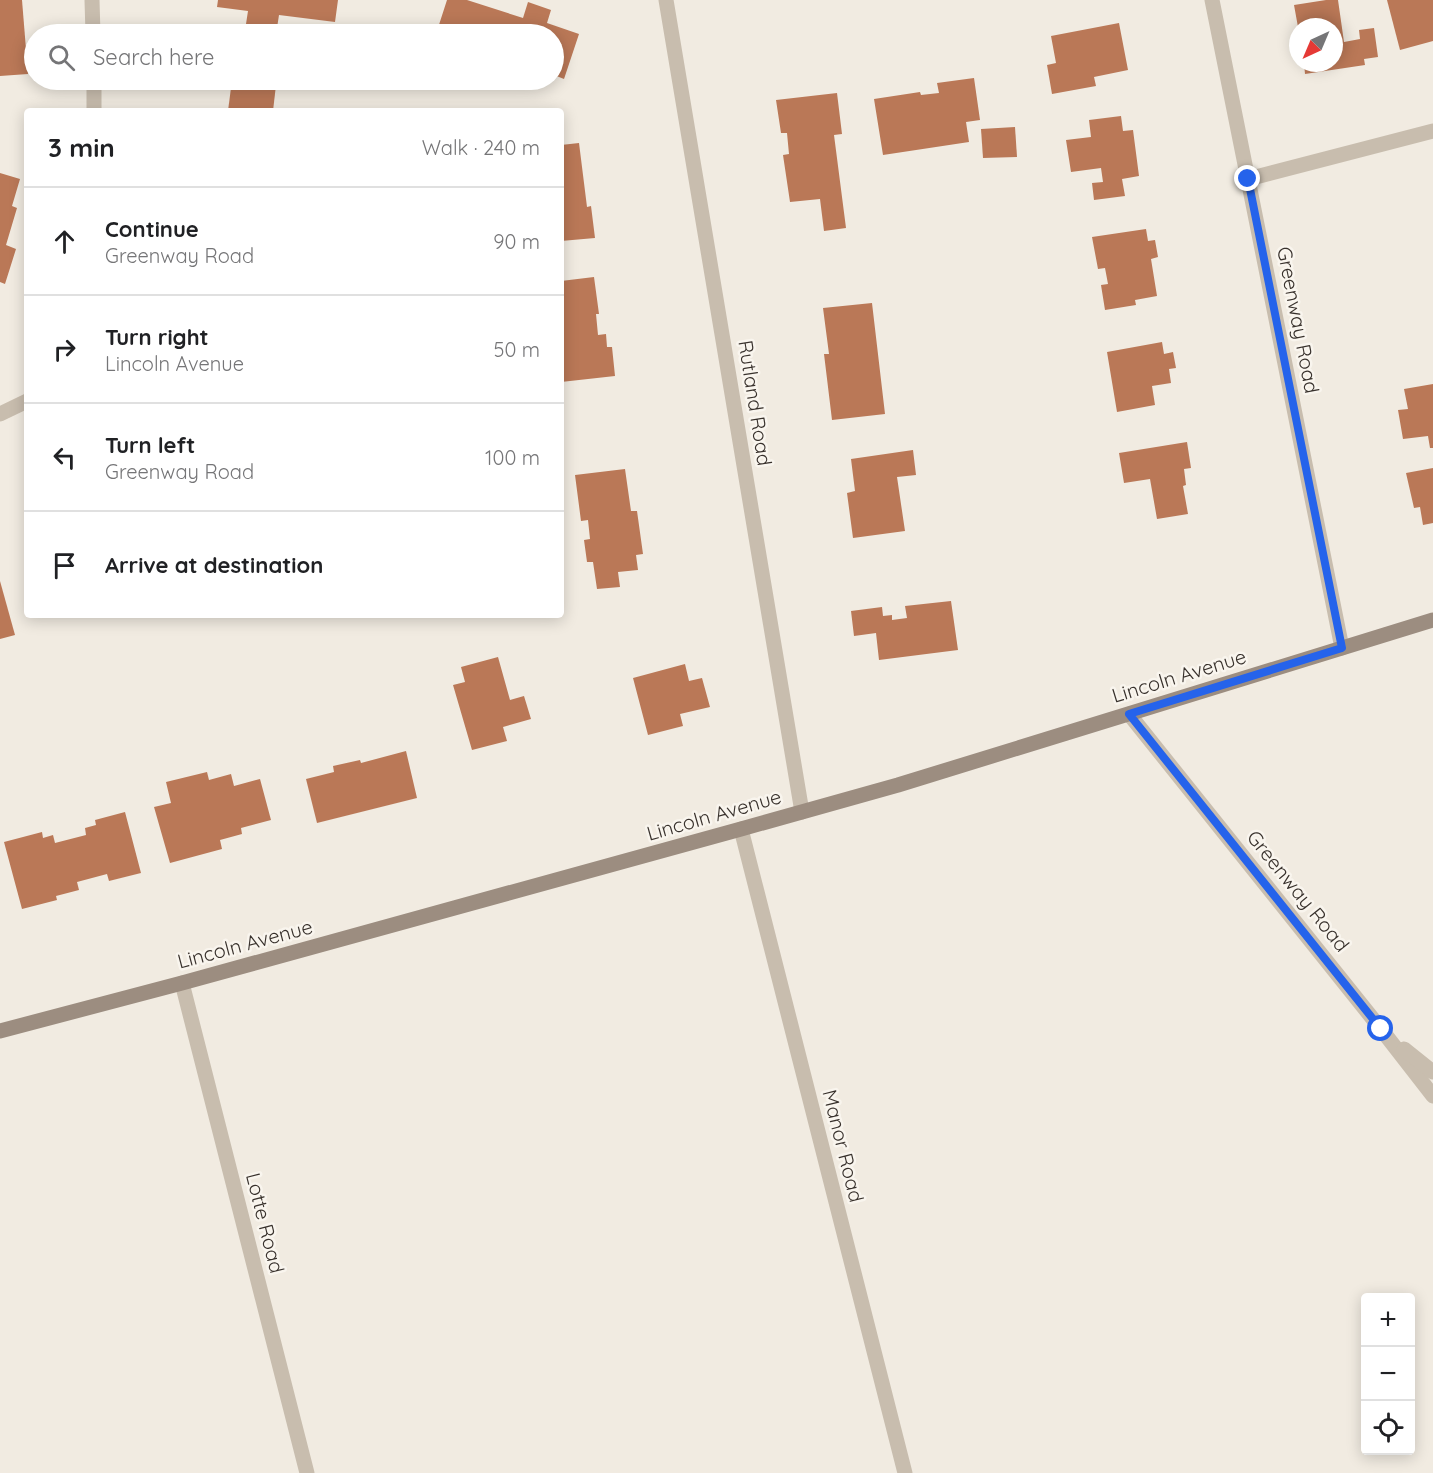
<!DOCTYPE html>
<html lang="en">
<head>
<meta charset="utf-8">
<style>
	body { margin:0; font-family:Quicksand,sans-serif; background:#f2f2f2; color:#202124 }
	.controls { position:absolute; right:18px; bottom:18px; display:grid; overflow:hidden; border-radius:6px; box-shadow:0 3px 15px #0003 }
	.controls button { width:54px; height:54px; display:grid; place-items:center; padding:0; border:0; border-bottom:2px solid #e0e0e0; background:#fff; color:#202124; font:30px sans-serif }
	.compass { position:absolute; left:1289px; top:18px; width:54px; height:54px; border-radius:50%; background:#fff; box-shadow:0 3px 15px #0003; rotate:224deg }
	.stop { position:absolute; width:18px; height:18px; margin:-14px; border:4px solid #2563eb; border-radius:50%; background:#fff }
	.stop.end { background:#2563eb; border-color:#fff; box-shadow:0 2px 6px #0008 }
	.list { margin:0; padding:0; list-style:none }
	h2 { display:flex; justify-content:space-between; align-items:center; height:78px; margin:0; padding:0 24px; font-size:26px }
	h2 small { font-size:20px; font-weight:400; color:#757577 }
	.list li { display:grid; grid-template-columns:39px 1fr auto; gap:18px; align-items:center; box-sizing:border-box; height:108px; padding:0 24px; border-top:2px solid #e0e0e0 }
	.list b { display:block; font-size:22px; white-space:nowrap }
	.list p { margin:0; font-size:20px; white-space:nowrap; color:#757577 }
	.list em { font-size:20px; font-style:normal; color:#757577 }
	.icon { flex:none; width:33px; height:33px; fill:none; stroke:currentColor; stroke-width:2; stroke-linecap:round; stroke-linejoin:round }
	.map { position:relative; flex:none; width:1433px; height:1473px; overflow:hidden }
	.search { position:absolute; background:#fff; box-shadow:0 3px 15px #0003; left:24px; top:24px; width:540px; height:66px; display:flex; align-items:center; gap:15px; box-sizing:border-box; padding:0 21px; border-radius:33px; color:#757577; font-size:22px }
	.panel { position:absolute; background:#fff; box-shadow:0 3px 15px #0003; left:24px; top:108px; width:540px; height:510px; border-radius:6px }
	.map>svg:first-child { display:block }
	.building { fill:#ba7857 }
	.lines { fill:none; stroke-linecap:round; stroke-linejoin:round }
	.minor { stroke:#c8bdae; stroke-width:15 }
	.secondary { stroke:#9c8d80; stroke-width:15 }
	.route { stroke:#2563eb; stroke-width:8 }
	.labels { text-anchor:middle; stroke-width:5; stroke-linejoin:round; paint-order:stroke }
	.street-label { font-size:20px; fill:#38312c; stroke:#f9f5ee }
</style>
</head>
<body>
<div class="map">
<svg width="1433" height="1473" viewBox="0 0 1433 1473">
	<rect width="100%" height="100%" fill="#f1ebe1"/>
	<g class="building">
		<polygon points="0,0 22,0 28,74 0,76"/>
		<polygon points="218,0 338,0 335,22 279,15 277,28 246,24 248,11 217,7"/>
		<polygon points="447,0 467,0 523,18 528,2 551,10 547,23 579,34 564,79 554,75 554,34 436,34"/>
		<polygon points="1326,0 1338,0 1344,42 1360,39 1359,30 1374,28 1378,57 1364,59 1365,65 1305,74 1304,63 1334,63 1334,27 1298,27 1294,5"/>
		<polygon points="1387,0 1433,0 1433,41 1400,50"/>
		<polygon points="1119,23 1128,70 1094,77 1096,86 1052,94 1047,65 1056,63 1051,36"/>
		<polygon points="974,78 980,120 966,122 969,142 883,155 874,99 920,92 921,95 939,93 937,83"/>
		<polygon points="232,80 276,85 273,111 228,111"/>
		<polygon points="837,93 842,134 834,135 846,228 824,231 820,199 790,202 783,155 789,154 787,133 781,133 776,100"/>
		<polygon points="1121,116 1123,131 1133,130 1139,176 1122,179 1125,196 1094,200 1092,183 1103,182 1101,168 1071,172 1066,140 1091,137 1089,120"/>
		<polygon points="1015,127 1017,157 983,158 981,129"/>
		<polygon points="579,143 587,207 591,206 595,238 561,241 561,145"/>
		<polygon points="0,173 20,179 12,206 17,208 6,245 16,249 5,284 0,282"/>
		<polygon points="1146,229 1148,241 1155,240 1158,257 1151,259 1157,296 1135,300 1136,305 1105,310 1101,285 1108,284 1105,268 1098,269 1092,237"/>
		<polygon points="594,277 599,314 596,314 598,335 606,334 607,347 612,347 615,376 561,382 561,281"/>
		<polygon points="872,303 885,414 832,420 824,354 829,354 823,308"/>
		<polygon points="1162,342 1164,354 1173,352 1176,368 1169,369 1171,383 1152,386 1155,405 1117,412 1107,352"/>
		<polygon points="1433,384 1433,448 1430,448 1428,436 1403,439 1398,410 1408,409 1404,389"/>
		<polygon points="1187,442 1191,468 1184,469 1186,485 1183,486 1188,514 1157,519 1150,479 1124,483 1119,453"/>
		<polygon points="913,450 916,475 897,477 905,531 853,538 847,493 855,491 851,459"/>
		<polygon points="1433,468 1433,523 1423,525 1420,507 1414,508 1406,473"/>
		<polygon points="625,469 631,511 637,511 643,554 636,555 638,570 618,572 620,587 597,589 593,562 587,562 584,540 590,539 588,520 581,521 575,475"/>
		<polygon points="0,581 15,635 0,639"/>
		<polygon points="951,601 958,650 879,660 876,633 854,636 851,611 882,607 883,616 892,615 892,620 907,618 905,606"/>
		<polygon points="498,657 510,700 524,696 531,719 503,727 507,741 472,750 453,685 465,682 461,667"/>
		<polygon points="685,664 689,681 702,678 710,707 680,714 683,726 648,735 633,678"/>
		<polygon points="406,751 417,798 317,823 306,779 334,772 333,766 360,760 361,763"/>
		<polygon points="207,772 209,780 231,774 234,786 260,779 271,820 241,828 242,834 220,840 222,849 170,863 154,807 171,803 166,782"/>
		<polygon points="125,812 141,873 109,881 107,874 77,882 79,890 56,896 57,900 22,909 4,842 42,832 43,838 53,835 55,843 86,835 85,828 96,825 95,820"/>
	</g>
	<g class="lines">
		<g class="minor">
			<polyline points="92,0 93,34"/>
			<polyline points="666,0 802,812"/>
			<polyline points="1212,0 1342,648"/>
			<polyline points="94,80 94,111"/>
			<polyline points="1248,179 1433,131"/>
			<polyline points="0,414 27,401"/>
			<polyline points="1129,714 1381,1029 1433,1096"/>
			<polyline points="741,829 905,1473"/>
			<polyline points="182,983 307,1473"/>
			<polyline points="1404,1049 1433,1072"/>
		</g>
		<polyline class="secondary" points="0,1031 182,983 741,829 898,785 1433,620"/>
	</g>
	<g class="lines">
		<polyline class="route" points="1248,179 1342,648 1129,714 1381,1029"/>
	</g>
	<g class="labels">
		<g class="street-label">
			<text transform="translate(1298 320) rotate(79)" y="7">Greenway Road</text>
			<text transform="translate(755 403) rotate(81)" y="7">Rutland Road</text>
			<text transform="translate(1179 676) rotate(-17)" y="7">Lincoln Avenue</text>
			<text transform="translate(714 815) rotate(-16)" y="7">Lincoln Avenue</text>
			<text transform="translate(1298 891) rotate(51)" y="7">Greenway Road</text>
			<text transform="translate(245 944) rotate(-15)" y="7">Lincoln Avenue</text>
			<text transform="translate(843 1146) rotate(76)" y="7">Manor Road</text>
			<text transform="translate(265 1223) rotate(76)" y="7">Lotte Road</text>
		</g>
	</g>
</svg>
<div class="controls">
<button>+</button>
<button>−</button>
<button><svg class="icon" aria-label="locate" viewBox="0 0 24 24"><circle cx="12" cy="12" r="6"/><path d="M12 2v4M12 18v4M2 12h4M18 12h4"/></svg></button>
</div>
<svg class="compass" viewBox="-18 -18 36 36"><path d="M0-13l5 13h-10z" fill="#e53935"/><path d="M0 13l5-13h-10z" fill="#757577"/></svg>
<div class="stop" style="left:1381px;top:1029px"></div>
<div class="stop end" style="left:1248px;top:179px"></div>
<div class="search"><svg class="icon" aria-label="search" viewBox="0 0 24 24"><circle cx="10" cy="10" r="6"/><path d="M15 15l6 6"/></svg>Search here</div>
<section class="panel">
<h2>3 min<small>Walk · 240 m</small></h2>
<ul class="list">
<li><svg class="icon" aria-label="ahead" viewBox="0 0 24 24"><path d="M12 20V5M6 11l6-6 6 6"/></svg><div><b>Continue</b><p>Greenway Road</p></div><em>90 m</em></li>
<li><svg class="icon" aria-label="right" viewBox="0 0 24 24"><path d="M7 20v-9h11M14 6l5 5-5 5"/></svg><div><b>Turn right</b><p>Lincoln Avenue</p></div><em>50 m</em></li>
<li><svg class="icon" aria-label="left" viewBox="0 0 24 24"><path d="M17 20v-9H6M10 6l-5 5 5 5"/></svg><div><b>Turn left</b><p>Greenway Road</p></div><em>100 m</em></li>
<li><svg class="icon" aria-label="arrive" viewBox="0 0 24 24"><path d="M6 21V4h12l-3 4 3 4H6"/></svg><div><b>Arrive at destination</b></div></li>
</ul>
</section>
</div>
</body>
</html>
